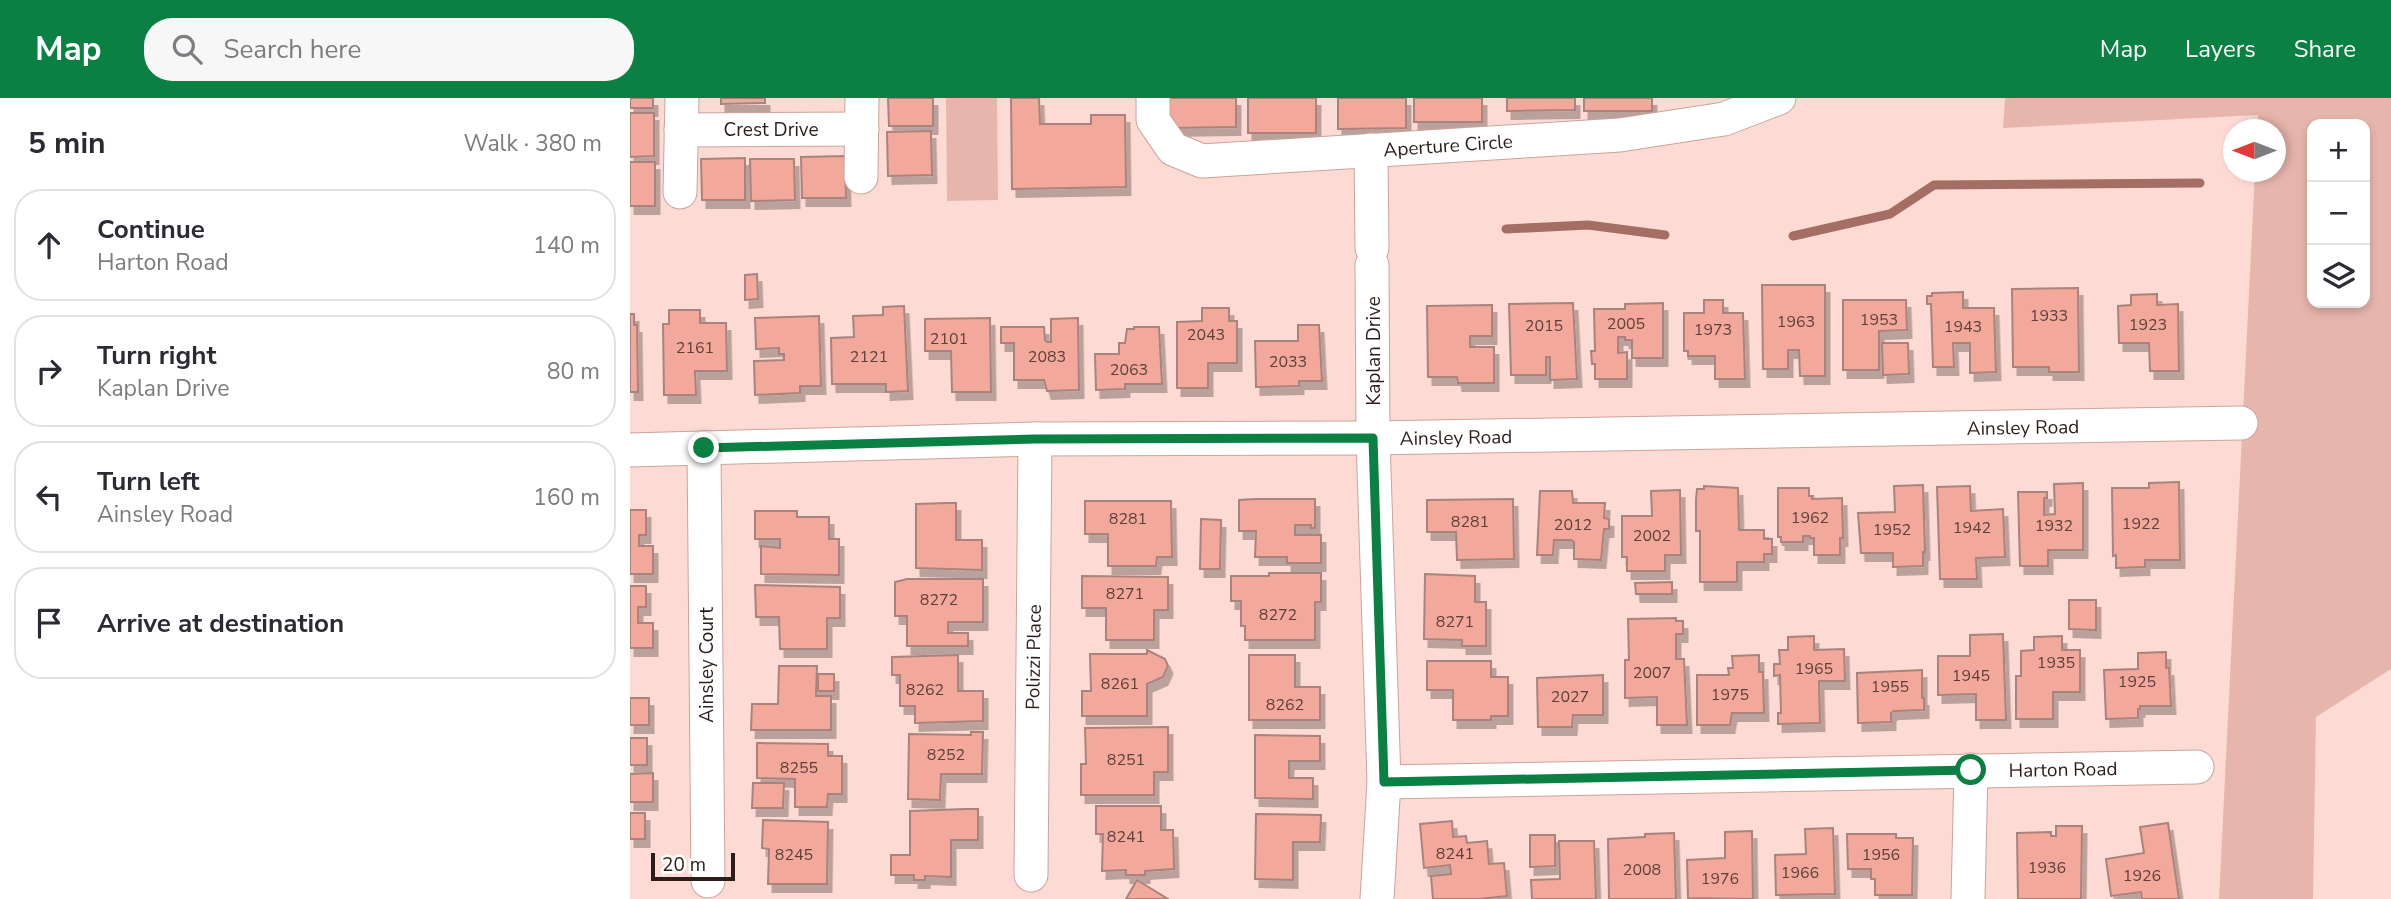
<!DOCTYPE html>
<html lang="en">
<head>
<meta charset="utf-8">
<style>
	body { margin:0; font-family:"Nunito Sans",sans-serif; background:#f7f7f7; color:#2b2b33 }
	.controls { position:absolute; right:21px; top:21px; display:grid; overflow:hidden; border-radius:14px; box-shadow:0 4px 10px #0003 }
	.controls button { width:63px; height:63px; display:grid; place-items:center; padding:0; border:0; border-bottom:2px solid #e1e1e2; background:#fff; color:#2b2b33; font:35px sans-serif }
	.compass { position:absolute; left:1593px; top:21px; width:63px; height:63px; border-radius:50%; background:#fff; box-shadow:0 4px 10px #0003; rotate:270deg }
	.scale { position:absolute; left:21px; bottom:18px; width:84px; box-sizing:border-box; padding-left:7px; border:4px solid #2c1d1a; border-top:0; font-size:19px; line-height:24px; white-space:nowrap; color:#2c1d1a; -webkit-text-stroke:5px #fff; paint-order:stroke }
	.stop { position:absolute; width:21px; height:21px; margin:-16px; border:5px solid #0b8043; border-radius:50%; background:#fff }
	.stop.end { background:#0b8043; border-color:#fff; box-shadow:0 2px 7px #0008 }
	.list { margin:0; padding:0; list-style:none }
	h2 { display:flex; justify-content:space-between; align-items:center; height:91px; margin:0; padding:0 28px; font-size:30px }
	h2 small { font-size:23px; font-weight:400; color:#7c7c81 }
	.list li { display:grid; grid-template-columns:46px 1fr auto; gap:21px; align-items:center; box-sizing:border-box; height:112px; margin:0 14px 14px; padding:0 14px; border:2px solid #e1e1e2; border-radius:28px }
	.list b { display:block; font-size:26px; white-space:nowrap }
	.list p { margin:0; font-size:23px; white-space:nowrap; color:#7c7c81 }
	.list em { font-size:23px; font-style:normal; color:#7c7c81 }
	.icon { flex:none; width:38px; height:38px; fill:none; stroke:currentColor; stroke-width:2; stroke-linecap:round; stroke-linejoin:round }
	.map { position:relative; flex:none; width:1761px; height:801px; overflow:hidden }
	header { display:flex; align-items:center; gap:42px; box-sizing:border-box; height:98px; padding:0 35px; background:#0b8043; color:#fff }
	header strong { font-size:33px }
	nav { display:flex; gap:38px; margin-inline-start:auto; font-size:24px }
	.search { width:490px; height:63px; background:#f7f7f7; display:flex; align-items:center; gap:18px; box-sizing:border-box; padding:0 24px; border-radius:28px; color:#7c7c81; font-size:26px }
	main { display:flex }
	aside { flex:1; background:#fff }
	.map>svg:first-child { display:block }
	.green { fill:#e6b6ac; fill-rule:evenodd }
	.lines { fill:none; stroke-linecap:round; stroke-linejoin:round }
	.stream { stroke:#a46e63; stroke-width:9 }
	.building { fill:#f2a99b; stroke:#a9837b; stroke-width:2; filter:url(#shadow) }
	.minor-casing { stroke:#cba39b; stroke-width:35 }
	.minor { stroke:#fff; stroke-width:33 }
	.route { stroke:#0b8043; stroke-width:9 }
	.labels { text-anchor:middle; stroke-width:5; stroke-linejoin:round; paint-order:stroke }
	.number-label { font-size:16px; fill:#5e403a }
	.street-label { font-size:19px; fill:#2c1d1a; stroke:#fff }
</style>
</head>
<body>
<header>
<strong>Map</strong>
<div class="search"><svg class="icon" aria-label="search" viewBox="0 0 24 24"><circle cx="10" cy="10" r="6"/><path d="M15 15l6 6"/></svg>Search here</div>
<nav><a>Map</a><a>Layers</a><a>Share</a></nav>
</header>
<main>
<aside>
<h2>5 min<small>Walk · 380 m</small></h2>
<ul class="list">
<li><svg class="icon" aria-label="ahead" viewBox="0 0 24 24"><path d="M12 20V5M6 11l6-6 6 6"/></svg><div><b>Continue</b><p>Harton Road</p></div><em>140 m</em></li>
<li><svg class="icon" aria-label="right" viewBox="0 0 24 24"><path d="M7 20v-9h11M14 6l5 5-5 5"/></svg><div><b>Turn right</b><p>Kaplan Drive</p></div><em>80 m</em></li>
<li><svg class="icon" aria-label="left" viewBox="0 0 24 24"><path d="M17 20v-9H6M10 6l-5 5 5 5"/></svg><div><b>Turn left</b><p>Ainsley Road</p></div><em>160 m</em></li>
<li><svg class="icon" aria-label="arrive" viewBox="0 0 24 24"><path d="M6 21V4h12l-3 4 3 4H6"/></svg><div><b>Arrive at destination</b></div></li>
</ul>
</aside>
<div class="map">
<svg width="1761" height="801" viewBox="0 0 1761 801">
	<defs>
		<filter id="shadow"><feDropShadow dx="4.5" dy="8" stdDeviation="0" flood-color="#0004"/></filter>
	</defs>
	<rect width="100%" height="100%" fill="#fddbd4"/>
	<g class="green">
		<polygon points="316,0 367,0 368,102 317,103"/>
		<path d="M1375 0H1761V571L1686 619 1683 801H1589L1625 74H1646V32L1628 31V17L1373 30ZM1682 26H1735V205H1682Z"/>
	</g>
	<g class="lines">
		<g class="stream">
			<polyline points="876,131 958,127 1035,137"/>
			<polyline points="1163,138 1260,116 1304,87 1570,85"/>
		</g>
	</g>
	<g class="building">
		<rect x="0" y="0" width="23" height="10"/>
		<polygon points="91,0 135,0 135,5 91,6"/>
		<polygon points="258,0 303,0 303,28 259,28"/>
		<polygon points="381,0 409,0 410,26 461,26 461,17 495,17 496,89 382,91"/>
		<polygon points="536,0 606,0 606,29 536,30"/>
		<rect x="618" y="0" width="68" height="35"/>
		<polygon points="708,0 776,0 776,30 708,31"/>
		<rect x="784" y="0" width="68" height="24"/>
		<polygon points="877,0 945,0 945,12 877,13"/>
		<rect x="954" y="0" width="68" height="13"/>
		<polygon points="0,15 24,15 24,58 0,59"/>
		<polygon points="301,33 302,77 258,78 257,34"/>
		<polygon points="215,58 216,100 172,100 171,59"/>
		<polygon points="115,60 115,102 72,102 71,61"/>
		<polygon points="120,61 164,61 165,102 121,103"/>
		<rect x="0" y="64" width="25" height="44"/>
		<polygon points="127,176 128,201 115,202 115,177"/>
		<polygon points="1132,187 1195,187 1195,278 1170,278 1169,252 1158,252 1158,271 1133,271"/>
		<polygon points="1448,190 1449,274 1419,274 1419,269 1383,269 1382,191"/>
		<polygon points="1333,194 1333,210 1364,210 1366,274 1340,275 1340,245 1323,245 1324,269 1303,269 1301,206 1297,206 1297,198 1302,198 1302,195"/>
		<polygon points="1527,196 1527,207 1548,206 1549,273 1520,273 1519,245 1489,245 1488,208 1501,207 1501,197"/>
		<polygon points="1074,202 1093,202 1093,215 1113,215 1115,281 1085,281 1085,258 1058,258 1058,253 1054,253 1054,215 1074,215"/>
		<polygon points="1213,202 1276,202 1277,232 1249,233 1249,272 1213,272"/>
		<polygon points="943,205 947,281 920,282 920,259 916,259 916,277 881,277 879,206"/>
		<polygon points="1033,205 1033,260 1002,260 1002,242 995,242 995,239 988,239 988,255 997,254 997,281 965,281 965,266 962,266 961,253 965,253 964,211 995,211 995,206"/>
		<polygon points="862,207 862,238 840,238 840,249 864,249 864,285 828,285 827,279 798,279 797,208"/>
		<polygon points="274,208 278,293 256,294 256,286 202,286 201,240 224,239 223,218 253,217 253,209"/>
		<polygon points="572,210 599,210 599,223 607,223 607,265 578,265 578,290 547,290 547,224 572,223"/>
		<polygon points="39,212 70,212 70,225 96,225 97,273 65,273 66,297 34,297 33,226 39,226"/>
		<polygon points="0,216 4,216 4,227 7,227 8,294 0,294"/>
		<polygon points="189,218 191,288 170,288 170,295 125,297 124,263 154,262 154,256 149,256 149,250 126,251 125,220"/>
		<polygon points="360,220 361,294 322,294 321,253 295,253 295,221"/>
		<polygon points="448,220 449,292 417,293 414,282 384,282 384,245 371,245 371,229 414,229 415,242 417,244 421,244 421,221"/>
		<polygon points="668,227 689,227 692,283 669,283 669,288 626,289 625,243 668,243"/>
		<polygon points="504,229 529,229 532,286 495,286 495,291 466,292 465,256 489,256 489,245 495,245 497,231 504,231"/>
		<polygon points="1252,245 1278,245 1279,276 1253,277"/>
		<polygon points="1549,384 1550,462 1515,462 1515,469 1486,470 1486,457 1483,458 1482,390 1519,390 1519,385"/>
		<polygon points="1453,385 1453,452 1418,452 1418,468 1390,468 1388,394 1417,394 1417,400 1414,400 1414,417 1425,416 1424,386"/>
		<polygon points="1293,387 1295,454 1293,454 1293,468 1263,469 1263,455 1231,455 1228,415 1265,414 1264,388"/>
		<polygon points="1074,388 1108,390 1109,432 1134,432 1134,441 1142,441 1142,456 1134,456 1134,464 1107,464 1107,484 1070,484 1070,433 1066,433 1066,401 1067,391 1074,391"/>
		<polygon points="1340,388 1341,413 1373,411 1375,459 1346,460 1347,481 1310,481 1307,389"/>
		<polygon points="1148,390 1179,390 1179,398 1182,398 1182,401 1212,400 1213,440 1210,440 1210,457 1184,457 1184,440 1180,440 1180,438 1173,438 1173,444 1151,444 1151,439 1148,439"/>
		<polygon points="1050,392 1051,457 1035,457 1035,473 997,473 997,459 992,459 992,418 1022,418 1021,393"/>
		<polygon points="910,393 942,393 943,405 975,405 974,420 979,421 979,431 974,431 971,462 944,461 944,444 941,442 924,442 923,457 907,457"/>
		<polygon points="626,401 685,401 685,430 681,430 681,427 665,427 665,437 691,437 691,465 657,465 657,459 625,459 626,433 609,433 609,402"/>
		<polygon points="883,401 884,461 827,462 826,434 797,434 797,402"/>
		<polygon points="455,403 541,403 542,459 527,459 526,468 478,468 478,436 455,436"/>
		<polygon points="317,405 326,405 326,442 352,442 352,472 286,470 286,406"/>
		<polygon points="0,412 16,412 16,437 9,437 9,448 23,448 23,476 0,476"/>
		<polygon points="125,413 167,413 167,419 199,419 199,441 209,441 209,477 131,476 131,448 150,450 150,441 125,441"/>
		<polygon points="571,421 591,422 590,471 570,471"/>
		<polygon points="639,475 691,475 691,504 685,504 685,542 615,542 615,528 611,528 611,503 601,503 601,478 639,478"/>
		<polygon points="795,476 845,478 845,504 856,504 856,548 832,548 832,542 794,541"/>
		<polygon points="452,478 538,479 538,512 524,512 524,542 476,542 476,510 452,510"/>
		<polygon points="277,481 353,481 353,524 318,524 318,535 338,535 338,548 277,548 277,518 265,518 265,484"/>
		<polygon points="1042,484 1042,496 1006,496 1005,485"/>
		<polygon points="125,487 210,489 210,520 197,520 197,551 150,551 149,519 126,519"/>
		<polygon points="0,488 16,488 16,509 8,509 8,525 23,525 23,550 0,550"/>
		<polygon points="1439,502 1466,502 1466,532 1439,531"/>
		<polygon points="1046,520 1046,523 1053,523 1053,536 1046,536 1046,561 1054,561 1057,627 1027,627 1027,599 995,600 995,562 999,562 998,521"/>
		<polygon points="1373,536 1376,622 1346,622 1346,596 1308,597 1308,558 1340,558 1340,537"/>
		<polygon points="1184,538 1184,552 1214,551 1215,583 1189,583 1190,625 1148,626 1148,615 1151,615 1150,577 1144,578 1144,566 1150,566 1149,552 1158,552 1158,539"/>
		<polygon points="1432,538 1432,552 1450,552 1450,594 1423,594 1423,621 1386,621 1386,578 1391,578 1391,553 1404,552 1404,539"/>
		<polygon points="517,552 535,561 538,568 533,579 517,586 517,618 452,618 452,593 461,593 460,556 517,556"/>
		<polygon points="1536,554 1536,570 1539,570 1541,608 1510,608 1510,611 1508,611 1508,620 1476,621 1474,572 1508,571 1508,555"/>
		<polygon points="328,557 328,593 353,593 353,623 285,625 285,608 270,608 270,577 262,577 262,559"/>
		<polygon points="619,557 665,557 665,589 690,589 690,622 619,622"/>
		<polygon points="1129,557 1129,574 1133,574 1134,615 1102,615 1100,627 1067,627 1067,577 1099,577 1098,570 1103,570 1102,558"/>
		<polygon points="797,563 861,563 861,579 878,579 878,618 861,618 861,622 823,622 823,592 797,592"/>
		<polygon points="149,568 187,568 186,598 201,598 201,632 121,632 122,606 148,606"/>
		<polygon points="1292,572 1292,600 1294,600 1294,612 1264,613 1261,615 1261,624 1228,625 1227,575"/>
		<rect x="188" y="576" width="16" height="17"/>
		<polygon points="973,577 973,617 943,617 942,629 908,629 907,580"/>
		<rect x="0" y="600" width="19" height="27"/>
		<polygon points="538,629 538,674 524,674 524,697 451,697 451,666 456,666 455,630"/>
		<polygon points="341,634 353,634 352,676 311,676 310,702 278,701 279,636 341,637"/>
		<polygon points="625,637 690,638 690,663 659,663 659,680 683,680 683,701 625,700"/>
		<rect x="0" y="640" width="17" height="27"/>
		<polygon points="127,645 198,646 198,658 212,658 212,696 198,696 197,709 165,709 165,681 127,680"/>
		<polygon points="23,675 23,704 0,704 0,676"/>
		<polygon points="123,685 154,685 153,710 122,710"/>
		<polygon points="466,708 531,708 531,732 543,732 544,771 515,773 515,777 496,777 496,772 472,773 473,736 466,736"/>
		<polygon points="336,711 348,711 348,742 321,742 321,779 295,778 295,782 284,782 284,777 261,777 261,757 280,757 280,713"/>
		<rect x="0" y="715" width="15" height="26"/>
		<polygon points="626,716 691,717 690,744 663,744 663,782 625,781"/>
		<polygon points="133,722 198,724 197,786 138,786 139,751 132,750"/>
		<polygon points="822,723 823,739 836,738 837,745 857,743 859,766 874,765 877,798 849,801 803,801 801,778 821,776 820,767 794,770 790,726"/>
		<polygon points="1538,725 1549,801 1512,801 1511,794 1481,798 1476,761 1514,755 1510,729"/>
		<polygon points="1426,728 1452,728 1451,801 1388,801 1387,735 1421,734 1421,738 1426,738"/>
		<polygon points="1203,730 1205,796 1146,797 1145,757 1176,756 1175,731"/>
		<polygon points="1122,733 1123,801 1058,800 1057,762 1095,760 1095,734"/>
		<polygon points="1044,735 1046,801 979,801 978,741 1015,739 1015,736"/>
		<polygon points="1217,736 1266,736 1266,740 1283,740 1282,797 1245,797 1245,781 1241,781 1241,771 1218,771"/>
		<polygon points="900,737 925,737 925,768 900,769"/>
		<polygon points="929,743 964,743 966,801 902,801 901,782 930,781"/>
		<polygon points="507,782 538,801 496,801"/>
	</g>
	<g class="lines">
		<g class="minor-casing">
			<g id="minor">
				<polyline points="523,0 523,22 543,51 572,63 990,37 1094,21 1149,0"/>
				<polyline points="51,32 232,31"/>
				<polyline points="741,52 742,150"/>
				<polyline points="231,79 232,0"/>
				<polyline points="50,94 52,0"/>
				<polyline points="742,167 743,340 754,684 747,801"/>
				<polyline points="74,350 78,783"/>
				<polyline points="0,352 405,341 743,340 1611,325"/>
				<polyline points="754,684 1567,669"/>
				<polyline points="401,777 405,341"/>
				<polyline points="1338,801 1341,672"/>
			</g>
		</g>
		<use href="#minor" class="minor"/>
	</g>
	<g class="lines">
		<polyline class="route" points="74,350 405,341 743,340 754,684 1341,672"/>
	</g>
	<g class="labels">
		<g class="number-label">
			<text x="1419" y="223">1933</text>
			<text x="1249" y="227">1953</text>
			<text x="1166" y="229">1963</text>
			<text x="996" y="231">2005</text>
			<text x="1518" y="232">1923</text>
			<text x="914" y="233">2015</text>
			<text x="1333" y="234">1943</text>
			<text x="1083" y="237">1973</text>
			<text x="576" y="242">2043</text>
			<text x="319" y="246">2101</text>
			<text x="65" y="255">2161</text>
			<text x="239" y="264">2121</text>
			<text x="417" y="264">2083</text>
			<text x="658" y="269">2033</text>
			<text x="499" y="277">2063</text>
			<text x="1180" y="425">1962</text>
			<text x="498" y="426">8281</text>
			<text x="840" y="429">8281</text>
			<text x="1511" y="431">1922</text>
			<text x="943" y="432">2012</text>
			<text x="1424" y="433">1932</text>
			<text x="1342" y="435">1942</text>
			<text x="1262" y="437">1952</text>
			<text x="1022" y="443">2002</text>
			<text x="495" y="501">8271</text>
			<text x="309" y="507">8272</text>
			<text x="648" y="522">8272</text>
			<text x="825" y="529">8271</text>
			<text x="1426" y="570">1935</text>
			<text x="1184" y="576">1965</text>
			<text x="1022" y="580">2007</text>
			<text x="1341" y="583">1945</text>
			<text x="1507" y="589">1925</text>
			<text x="490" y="591">8261</text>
			<text x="1260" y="594">1955</text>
			<text x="295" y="597">8262</text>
			<text x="1100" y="602">1975</text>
			<text x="940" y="604">2027</text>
			<text x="655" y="612">8262</text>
			<text x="316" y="662">8252</text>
			<text x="496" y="667">8251</text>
			<text x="169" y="675">8255</text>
			<text x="496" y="744">8241</text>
			<text x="825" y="761">8241</text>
			<text x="164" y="762">8245</text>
			<text x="1251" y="762">1956</text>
			<text x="1417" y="775">1936</text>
			<text x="1012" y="777">2008</text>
			<text x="1170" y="780">1966</text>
			<text x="1512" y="783">1926</text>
			<text x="1090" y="786">1976</text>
		</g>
		<g class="street-label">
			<text x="141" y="38">Crest Drive</text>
			<text transform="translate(818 47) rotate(-4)" y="7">Aperture Circle</text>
			<text transform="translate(743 253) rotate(-90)" y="7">Kaplan Drive</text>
			<text transform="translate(1393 329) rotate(-1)" y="7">Ainsley Road</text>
			<text transform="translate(826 339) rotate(-1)" y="7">Ainsley Road</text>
			<text transform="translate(403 559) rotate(-89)" y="7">Polizzi Place</text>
			<text transform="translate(76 567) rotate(-90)" y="7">Ainsley Court</text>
			<text transform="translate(1433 671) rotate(-1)" y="7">Harton Road</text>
		</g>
	</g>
</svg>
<div class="controls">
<button>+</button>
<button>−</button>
<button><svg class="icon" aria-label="layers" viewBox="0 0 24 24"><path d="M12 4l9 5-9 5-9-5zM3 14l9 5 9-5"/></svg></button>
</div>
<svg class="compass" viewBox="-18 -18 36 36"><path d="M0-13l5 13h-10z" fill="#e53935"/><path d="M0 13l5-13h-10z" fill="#7c7c81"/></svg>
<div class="scale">20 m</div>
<div class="stop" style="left:1341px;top:672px"></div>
<div class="stop end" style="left:74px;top:350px"></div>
</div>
</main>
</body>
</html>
